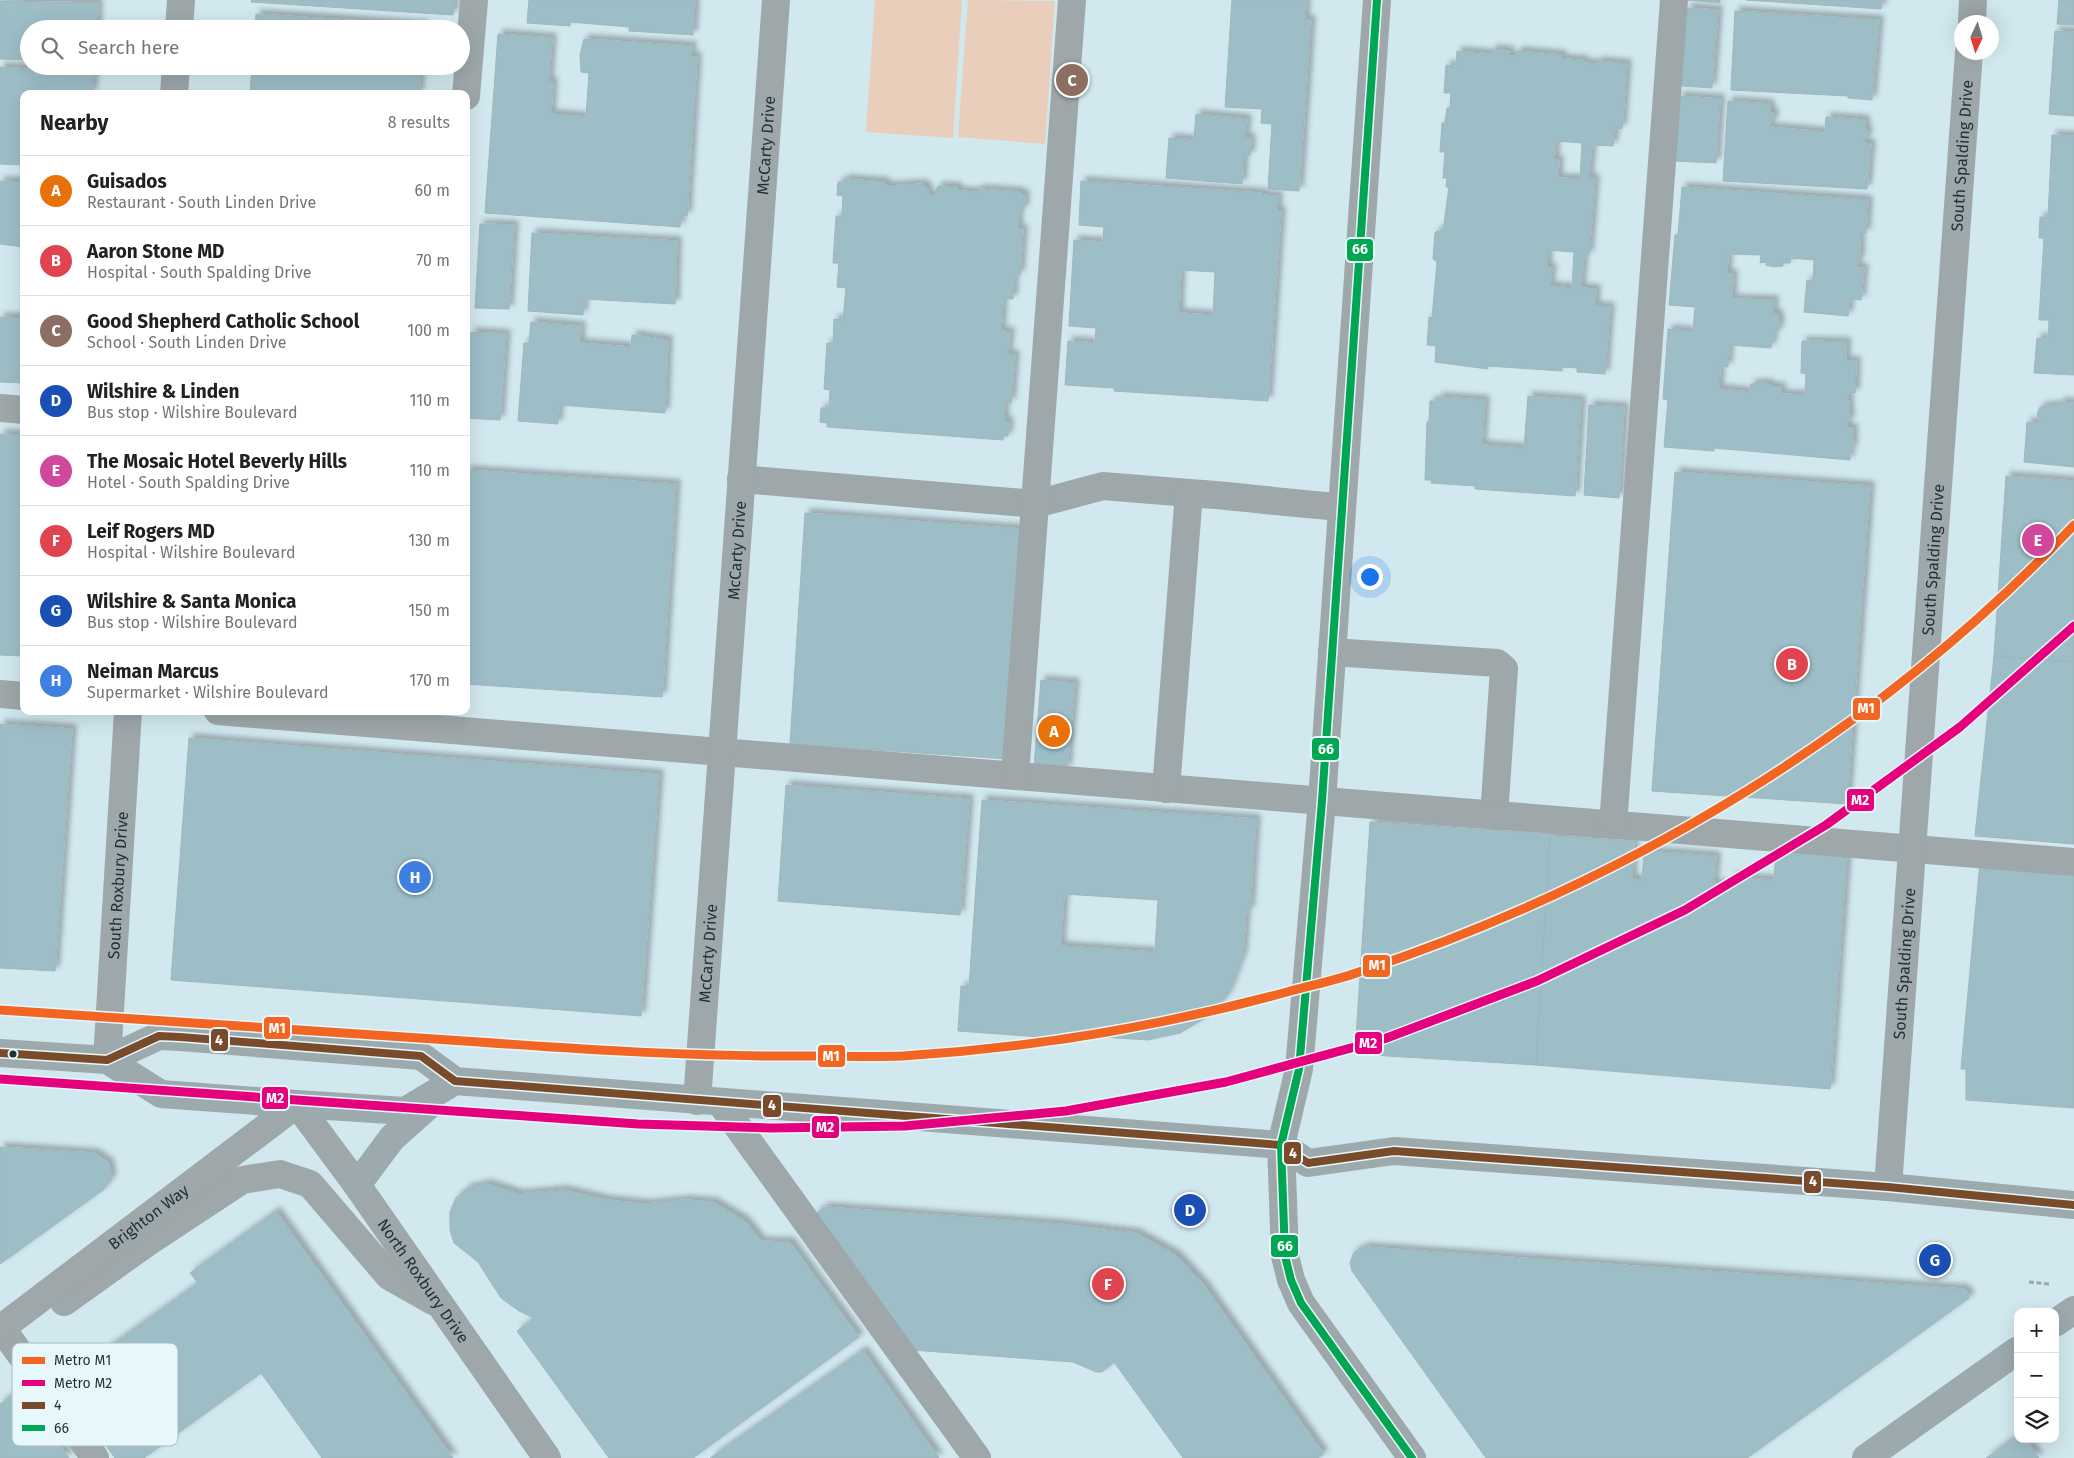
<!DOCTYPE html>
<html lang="en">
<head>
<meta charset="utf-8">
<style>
	body { margin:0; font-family:"Fira Sans",sans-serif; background:#f6f6f6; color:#202124 }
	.controls { position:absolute; right:15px; bottom:15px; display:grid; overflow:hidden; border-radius:10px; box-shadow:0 5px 20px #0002 }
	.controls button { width:45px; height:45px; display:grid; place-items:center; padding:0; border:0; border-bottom:1px solid #e0e0e0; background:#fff; color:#202124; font:25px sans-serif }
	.compass { position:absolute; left:1954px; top:15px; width:45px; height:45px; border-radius:50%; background:#fff; box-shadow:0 5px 20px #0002; rotate:184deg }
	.you { position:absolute; left:1369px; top:576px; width:18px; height:18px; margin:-12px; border:4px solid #fff; border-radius:50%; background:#1a73e8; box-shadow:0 0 0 8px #1a73e833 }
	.badge { display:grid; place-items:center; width:32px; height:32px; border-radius:50%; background:#0f766e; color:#fff; font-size:16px; font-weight:700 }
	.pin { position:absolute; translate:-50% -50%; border:2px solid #fff; box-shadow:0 1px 5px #0006 }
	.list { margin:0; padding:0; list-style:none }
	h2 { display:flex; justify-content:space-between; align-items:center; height:65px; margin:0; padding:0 20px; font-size:21px }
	h2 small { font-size:16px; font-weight:400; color:#757577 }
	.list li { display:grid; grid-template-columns:32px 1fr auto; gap:15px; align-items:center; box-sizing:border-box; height:70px; padding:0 20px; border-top:1px solid #e0e0e0 }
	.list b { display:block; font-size:19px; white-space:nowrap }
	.list p { margin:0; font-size:16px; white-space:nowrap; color:#757577 }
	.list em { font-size:16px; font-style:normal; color:#757577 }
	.icon { flex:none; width:28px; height:28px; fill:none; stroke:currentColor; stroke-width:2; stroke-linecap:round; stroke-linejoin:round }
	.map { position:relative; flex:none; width:2074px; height:1458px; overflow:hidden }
	.search { position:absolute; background:#fff; box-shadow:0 5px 20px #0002; left:20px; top:20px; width:450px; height:55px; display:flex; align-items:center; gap:12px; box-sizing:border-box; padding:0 18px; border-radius:28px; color:#757577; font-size:19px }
	.panel { position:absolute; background:#fff; box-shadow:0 5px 20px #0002; left:20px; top:90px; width:450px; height:625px; border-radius:10px }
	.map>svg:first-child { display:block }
	.pitch { fill:#eacebc }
	.building { fill:#9dbec7; stroke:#a3b5ba; fill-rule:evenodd; filter:url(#shadow) }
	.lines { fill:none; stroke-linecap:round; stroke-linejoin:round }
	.path { stroke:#9ba6a9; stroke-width:3; stroke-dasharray:5 2.5; stroke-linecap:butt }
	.minor { stroke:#9ea7aa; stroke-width:28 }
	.major { stroke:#9caaae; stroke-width:28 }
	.bus-1-casing { stroke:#e7f8fd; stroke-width:11 }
	.bus-2-casing { stroke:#e7f8fd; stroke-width:11 }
	.bus-1 { stroke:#7a4b2a; stroke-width:8 }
	.bus-2 { stroke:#00a651; stroke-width:8 }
	.metro-1-casing { stroke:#e7f8fd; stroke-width:12 }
	.metro-2-casing { stroke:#e7f8fd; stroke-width:12 }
	.metro-1 { stroke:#f26522; stroke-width:9 }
	.metro-2 { stroke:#e5007d; stroke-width:9 }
	.bus-dot { fill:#1f3035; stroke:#e7f8fd; stroke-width:2 }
	.labels { text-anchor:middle; stroke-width:5; stroke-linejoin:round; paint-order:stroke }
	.street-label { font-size:16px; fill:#1f3035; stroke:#e7f8fd }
	.key { fill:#e7f8fd; stroke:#abbcc1; stroke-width:1 }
	.key-label { font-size:14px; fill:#1f3035 }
	.line-badge { stroke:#e7f8fd; stroke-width:2 }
	.badge-label { font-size:14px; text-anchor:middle; font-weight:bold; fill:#fff }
</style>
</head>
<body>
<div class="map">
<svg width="2074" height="1458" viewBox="0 0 2074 1458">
	<defs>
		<filter id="shadow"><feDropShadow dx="4.5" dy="-4.5" stdDeviation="2.5" flood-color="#0004"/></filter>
	</defs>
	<rect width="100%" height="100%" fill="#d1e8ef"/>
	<g class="pitch">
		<polygon points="875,0 962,0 953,138 866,132"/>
		<polygon points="968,0 1055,1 1045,144 958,137"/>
	</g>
	<g class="building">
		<polygon points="252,0 454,0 453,15 251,2"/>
		<polygon points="529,0 695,0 693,35 629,31 629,27 570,22 570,26 527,23"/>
		<polygon points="1232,0 1306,0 1305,20 1311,20 1299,191 1268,189 1272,124 1261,123 1262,109 1225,107"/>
		<polygon points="1686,0 1720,0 1720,3"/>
		<polygon points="1746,0 1882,0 1881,9"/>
		<polygon points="2059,0 2074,0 2074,25 2057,24"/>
		<polygon points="0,1 98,3 97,29 29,29 29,60 0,59"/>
		<polygon points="1687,8 1718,10 1712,88 1682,86"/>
		<polygon points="1735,11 1879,20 1872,100 1848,98 1848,96 1731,90"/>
		<polygon points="256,14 424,25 423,29 255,29"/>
		<polygon points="2055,31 2074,32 2074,116 2049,114"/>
		<polygon points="498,34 552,38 549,82 553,82 551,114 586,117 589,73 581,72 580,55 584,39 692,46 691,57 697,57 687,216 681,215 680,227 485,213"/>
		<path d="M1492 49 1510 51 1509 56H1517V51L1562 55 1561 59 1584 60V63L1598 64V61L1627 64 1622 129 1615 128 1613 146 1592 145 1589 178 1595 179 1589 255 1584 254 1581 288 1596 289 1595 306 1610 307 1605 374 1577 372V368L1562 367V371L1488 366V369L1435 362 1436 346 1427 345 1429 317 1432 318 1437 262 1433 259 1435 233 1437 231H1443L1449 187H1446L1447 178H1443L1445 152H1440L1442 123H1445L1447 108H1450L1451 93H1444L1446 65 1456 66 1457 51 1492 54ZM1556 141 1582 143 1580 179 1558 178 1559 160H1554ZM1548 250 1574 252 1572 288 1550 286 1552 268H1547Z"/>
		<polygon points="252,66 421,66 419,94 250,94"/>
		<polygon points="0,67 94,74 92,94 24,94 24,165 0,164"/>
		<polygon points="1679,96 1720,99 1716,163 1675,161"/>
		<polygon points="1728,101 1770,104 1770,110 1774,115 1774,120 1770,123 1769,127 1825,132 1826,117 1865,120 1865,127 1868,132 1867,138 1864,139 1864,143 1871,144 1867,189 1723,181"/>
		<polygon points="1196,114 1247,119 1245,138 1251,138 1250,156 1244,155 1242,184 1166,178 1169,138 1194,140"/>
		<polygon points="2052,135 2074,136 2074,375 2034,373 2037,338 2048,339 2049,320 2039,320 2044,238 2039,238 2040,217 2048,217"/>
		<polygon points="844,179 884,182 887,186 923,184 928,189 928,195 935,196 936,189 939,186 956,187 959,191 977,192 979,189 1020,192 1020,194 1025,195 1024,210 1019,209 1018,229 1023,229 1020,275 1014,275 1013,299 1003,299 1001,331 1010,332 1008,355 1015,355 1011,403 1005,402 1004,421 1009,422 1008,436 1004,436 1003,440 827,427 827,423 820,422 821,408 829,408 830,390 824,389 827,343 833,343 834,319 843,320 846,288 837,287 839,263 833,263 836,216 842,216 843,196 837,195 838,182 844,182"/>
		<polygon points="0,181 24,182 24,247 0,244"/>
		<path d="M1081 181 1262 193V195L1278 196 1277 211H1281L1268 401 1114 391V388L1065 385 1068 341 1095 343 1096 328 1069 326 1074 240 1103 242 1104 227 1079 225ZM1181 270 1215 272 1213 315 1179 313Z"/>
		<polygon points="1682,187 1868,200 1866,233 1860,233 1860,260 1858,260 1857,268 1864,268 1861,300 1850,299 1848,316 1804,312 1807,280 1813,281 1814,260 1791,258 1790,263 1783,263 1783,266 1774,267 1766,265 1766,262 1760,263 1761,255 1728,254 1727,274 1733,274 1732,299 1774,300 1773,314 1778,314 1780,325 1776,334 1774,333 1771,348 1729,345 1728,367 1720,366 1719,389 1750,392 1751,384 1765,383 1774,387 1781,387 1781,394 1805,395 1806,374 1801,373 1802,341 1846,342 1846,361 1856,361 1855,393 1848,393 1850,421 1847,421 1847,428 1853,428 1853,449 1850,449 1850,460 1714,448 1714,451 1664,447 1668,400 1663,399 1668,329 1693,332 1695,307 1669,305 1675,235 1678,235"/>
		<polygon points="480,224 514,225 509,309 475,308"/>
		<polygon points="532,233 677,241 675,304 584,299 583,315 528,311"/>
		<polygon points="0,317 24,318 24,383 0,382"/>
		<polygon points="531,322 581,326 580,343 631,347 632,335 668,340 665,413 559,405 558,424 518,421 524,343 529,343"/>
		<polygon points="471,332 506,334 500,420 466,418"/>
		<polygon points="1528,396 1581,400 1575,496 1475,489 1475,486 1431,483 1432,480 1425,480 1427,422 1429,422 1430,401 1438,401 1438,397 1485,400 1482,445 1524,448"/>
		<polygon points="2060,402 2074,403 2074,467 2024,462 2027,422 2041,423 2037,414 2040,407 2060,405"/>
		<polygon points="1589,405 1624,407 1619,498 1584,495"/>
		<polygon points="0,434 24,435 24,656 0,655"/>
		<polygon points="466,470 676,484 662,697 466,684"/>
		<polygon points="1675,472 1870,486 1847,804 1652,791"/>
		<polygon points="2006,476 2074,481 2074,662 1994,656"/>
		<polygon points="805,513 1022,529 1007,759 790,744"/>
		<polygon points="1994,656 2074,662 2074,844 1975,836"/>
		<polygon points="1041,680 1075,683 1067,769 1034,767"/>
		<polygon points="0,724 72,729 55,971 0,968"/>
		<polygon points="189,738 659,774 641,1016 171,980"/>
		<polygon points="786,785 969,799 960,915 778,901"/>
		<path d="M982 800 1256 819 1250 911H1246L1243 954 1228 994 1212 1014 1180 1033 1148 1040 1055 1034V1038L958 1031 961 986 969 987ZM1064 894 1158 900 1155 952 1061 946Z"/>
		<polygon points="1370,822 1550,834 1536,1065 1355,1054"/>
		<polygon points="1550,836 1634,841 1632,879 1642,880 1644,851 1716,856 1714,884 1731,885 1732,877 1774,880 1776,849 1847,854 1830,1089 1536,1065"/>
		<polygon points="1980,862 2074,869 2074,1108 1966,1100 1966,1069 1961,1069"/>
		<polygon points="0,1147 94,1153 109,1163 112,1178 103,1190 0,1264"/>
		<polygon points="487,1184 519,1194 563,1190 607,1200 646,1204 685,1200 713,1202 745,1221 761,1241 790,1242 859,1337 693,1458 609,1458 517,1331 534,1318 519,1311 501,1298 478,1262 454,1243 450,1230 450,1212 456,1198 468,1188"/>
		<polygon points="825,1207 1060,1224 1136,1233 1176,1255 1204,1285 1324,1454 1318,1458 1183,1458 1114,1362 1102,1372 1096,1372 1073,1362 912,1350 815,1214"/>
		<polygon points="276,1211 453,1458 322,1458 261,1373 144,1458 115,1458 60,1382 198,1283 190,1273"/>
		<polygon points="1365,1247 1963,1289 1968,1292 1969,1298 1747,1458 1486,1458 1352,1271 1350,1263 1354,1252"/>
		<polygon points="863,1350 939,1458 710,1458"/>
		<polygon points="20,1389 69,1458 0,1458 0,1404"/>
		<polygon points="2018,1435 2018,1439 2026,1439 2039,1458 1986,1458"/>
	</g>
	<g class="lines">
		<polyline class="path" points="2029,1282 2050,1284"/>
		<g class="minor">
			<polyline points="1377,0 1322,801 1299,1069 1281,1145 1285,1256 1291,1280 1301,1303 1412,1458"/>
			<polyline points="1972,22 1973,0"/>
			<polyline points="179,29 181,0"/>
			<polyline points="174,94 176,66"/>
			<polyline points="466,96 474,0"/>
			<polyline points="0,408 24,410"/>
			<polyline points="741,479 1036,504 1103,486 1189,493"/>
			<polyline points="1332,652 1497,663 1504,669 1494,816"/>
			<polyline points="0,694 24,696"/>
			<polyline points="218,711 2074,862"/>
			<polyline points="1015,776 1072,0"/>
			<path d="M1166 789 1189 493C1240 496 1291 504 1342 507"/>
			<polyline points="1613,825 1674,0"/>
			<path id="s1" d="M107 1060 128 711"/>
			<path id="s2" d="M697 1101 776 0"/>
			<polyline points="720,1102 977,1458"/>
			<path id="s3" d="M1888 1187 1969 52"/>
			<polyline points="64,1302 148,1242 242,1180 280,1174 310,1184 389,1276 433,1301"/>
			<polyline points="0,1326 95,1458"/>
			<path id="s4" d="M0 1329 297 1104 357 1185 547 1458"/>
		</g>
		<g class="major">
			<polyline points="0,1053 107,1060 159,1036 180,1037 421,1056 455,1081 1281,1145 1308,1163 1394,1151 1888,1187 2074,1205"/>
			<polyline points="107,1060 161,1094 297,1104 405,1111 455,1081"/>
			<polyline points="357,1185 392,1138 428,1106"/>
			<polyline points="2055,1323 2074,1310"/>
			<polyline points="1866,1458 2018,1350"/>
		</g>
		<g class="bus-1-casing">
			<polyline id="bus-1" points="0,1053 107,1060 159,1036 180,1037 421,1056 455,1081 1281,1145 1308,1163 1394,1151 1888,1187 2074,1205"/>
		</g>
		<g class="bus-2-casing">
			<polyline id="bus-2" points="1377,0 1322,801 1299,1069 1281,1145 1285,1256 1291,1280 1301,1303 1412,1458"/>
		</g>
		<use href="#bus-1" class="bus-1"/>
		<use href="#bus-2" class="bus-2"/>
		<g class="metro-1-casing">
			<path id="metro-1" d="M0 1010C160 1021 319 1031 479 1042 590 1050 701 1057 813 1056 843 1056 873 1057 903 1056 1033 1048 1162 1026 1287 992 1312 985 1338 980 1362 971 1629 882 1880 731 2074 525"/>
		</g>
		<g class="metro-2-casing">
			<polyline id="metro-2" points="0,1079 638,1124 771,1128 905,1126 1066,1111 1226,1082 1384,1039 1537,981 1685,910 1826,825 1960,727 2074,626"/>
		</g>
		<use href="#metro-1" class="metro-1"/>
		<use href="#metro-2" class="metro-2"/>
	</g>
	<circle class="bus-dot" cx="13" cy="1054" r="4.5"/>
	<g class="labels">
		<g class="street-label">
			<text dy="6" stroke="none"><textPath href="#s2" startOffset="958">McCarty Drive</textPath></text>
			<text dy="6" stroke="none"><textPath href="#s3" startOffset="1034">South Spalding Drive</textPath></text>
			<text dy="6" stroke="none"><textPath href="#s2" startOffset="552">McCarty Drive</textPath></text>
			<text dy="6" stroke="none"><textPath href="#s3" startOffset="629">South Spalding Drive</textPath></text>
			<text dy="6" stroke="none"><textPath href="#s1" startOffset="175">South Roxbury Drive</textPath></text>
			<text dy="6" stroke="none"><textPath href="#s2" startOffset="148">McCarty Drive</textPath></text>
			<text dy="6" stroke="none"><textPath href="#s3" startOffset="224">South Spalding Drive</textPath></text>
			<text dy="6" stroke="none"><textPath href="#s4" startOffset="186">Brighton Way</textPath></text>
			<text dy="6" stroke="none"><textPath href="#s4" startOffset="590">North Roxbury Drive</textPath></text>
		</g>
	</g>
	<rect x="12" y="1343" width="166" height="103" rx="8" class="key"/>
	<rect x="22" y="1357" width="23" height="7" fill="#f26522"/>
	<rect x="22" y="1380" width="23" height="6" fill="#e5007d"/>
	<rect x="22" y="1402" width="23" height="7" fill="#7a4b2a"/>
	<rect x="22" y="1425" width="23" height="6" fill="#00a651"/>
	<g class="key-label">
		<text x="54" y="1365">Metro M1</text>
		<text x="54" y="1388">Metro M2</text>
		<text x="54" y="1410">4</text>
		<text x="54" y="1433">66</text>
	</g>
	<g class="line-badge">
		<rect x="1346" y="238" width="28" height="24" rx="5" fill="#00a651"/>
		<rect x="1852" y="697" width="29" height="24" rx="5" fill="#f26522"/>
		<rect x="1311" y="737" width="29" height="24" rx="5" fill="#00a651"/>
		<rect x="1846" y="788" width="29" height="24" rx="5" fill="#e5007d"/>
		<rect x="1362" y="954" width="29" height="24" rx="5" fill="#f26522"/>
		<rect x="263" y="1016" width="28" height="24" rx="5" fill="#f26522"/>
		<rect x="210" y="1028" width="19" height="24" rx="5" fill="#7a4b2a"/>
		<rect x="1354" y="1031" width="29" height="24" rx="5" fill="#e5007d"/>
		<rect x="817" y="1044" width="29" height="24" rx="5" fill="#f26522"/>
		<rect x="261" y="1086" width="28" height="24" rx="5" fill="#e5007d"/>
		<rect x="762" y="1094" width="20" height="24" rx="5" fill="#7a4b2a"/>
		<rect x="811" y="1115" width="29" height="24" rx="5" fill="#e5007d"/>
		<rect x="1283" y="1141" width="19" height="24" rx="5" fill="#7a4b2a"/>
		<rect x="1803" y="1170" width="19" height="24" rx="5" fill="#7a4b2a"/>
		<rect x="1270" y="1234" width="29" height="24" rx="5" fill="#00a651"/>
	</g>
	<g class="badge-label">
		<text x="1360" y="254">66</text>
		<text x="1866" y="713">M1</text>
		<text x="1326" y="754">66</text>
		<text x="1860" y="805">M2</text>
		<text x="1377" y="970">M1</text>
		<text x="277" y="1033">M1</text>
		<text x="219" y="1045">4</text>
		<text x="1368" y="1048">M2</text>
		<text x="831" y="1061">M1</text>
		<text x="275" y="1103">M2</text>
		<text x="772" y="1110">4</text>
		<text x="825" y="1132">M2</text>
		<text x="1293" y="1158">4</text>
		<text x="1813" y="1186">4</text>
		<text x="1285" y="1251">66</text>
	</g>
</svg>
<div class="controls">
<button>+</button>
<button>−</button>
<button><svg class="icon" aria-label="layers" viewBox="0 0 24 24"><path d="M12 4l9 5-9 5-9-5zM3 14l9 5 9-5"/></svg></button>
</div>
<svg class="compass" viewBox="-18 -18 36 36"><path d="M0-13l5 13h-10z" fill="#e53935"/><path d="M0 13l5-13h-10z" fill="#757577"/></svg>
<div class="you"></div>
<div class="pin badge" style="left:1054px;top:731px;background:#e8710a">A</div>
<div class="pin badge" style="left:1792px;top:664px;background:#e0444e">B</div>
<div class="pin badge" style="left:1072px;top:80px;background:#8d6e63">C</div>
<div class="pin badge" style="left:1190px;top:1210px;background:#1a4fb4">D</div>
<div class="pin badge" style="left:2038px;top:540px;background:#d1479c">E</div>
<div class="pin badge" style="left:1108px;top:1284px;background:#e0444e">F</div>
<div class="pin badge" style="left:1935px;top:1260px;background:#1a4fb4">G</div>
<div class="pin badge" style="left:415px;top:877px;background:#3f7fe0">H</div>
<div class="search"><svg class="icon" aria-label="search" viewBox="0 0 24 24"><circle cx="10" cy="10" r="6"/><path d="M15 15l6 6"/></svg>Search here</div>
<section class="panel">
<h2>Nearby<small>8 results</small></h2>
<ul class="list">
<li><span class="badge" style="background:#e8710a">A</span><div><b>Guisados</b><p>Restaurant · South Linden Drive</p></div><em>60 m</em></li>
<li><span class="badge" style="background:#e0444e">B</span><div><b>Aaron Stone MD</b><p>Hospital · South Spalding Drive</p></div><em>70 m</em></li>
<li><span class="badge" style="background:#8d6e63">C</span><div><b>Good Shepherd Catholic School</b><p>School · South Linden Drive</p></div><em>100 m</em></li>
<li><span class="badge" style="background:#1a4fb4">D</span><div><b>Wilshire &amp; Linden</b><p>Bus stop · Wilshire Boulevard</p></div><em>110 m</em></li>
<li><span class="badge" style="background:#d1479c">E</span><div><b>The Mosaic Hotel Beverly Hills</b><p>Hotel · South Spalding Drive</p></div><em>110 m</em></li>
<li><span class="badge" style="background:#e0444e">F</span><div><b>Leif Rogers MD</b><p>Hospital · Wilshire Boulevard</p></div><em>130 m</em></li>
<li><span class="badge" style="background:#1a4fb4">G</span><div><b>Wilshire &amp; Santa Monica</b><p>Bus stop · Wilshire Boulevard</p></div><em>150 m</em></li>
<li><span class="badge" style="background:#3f7fe0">H</span><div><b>Neiman Marcus</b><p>Supermarket · Wilshire Boulevard</p></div><em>170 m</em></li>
</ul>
</section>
</div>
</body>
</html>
